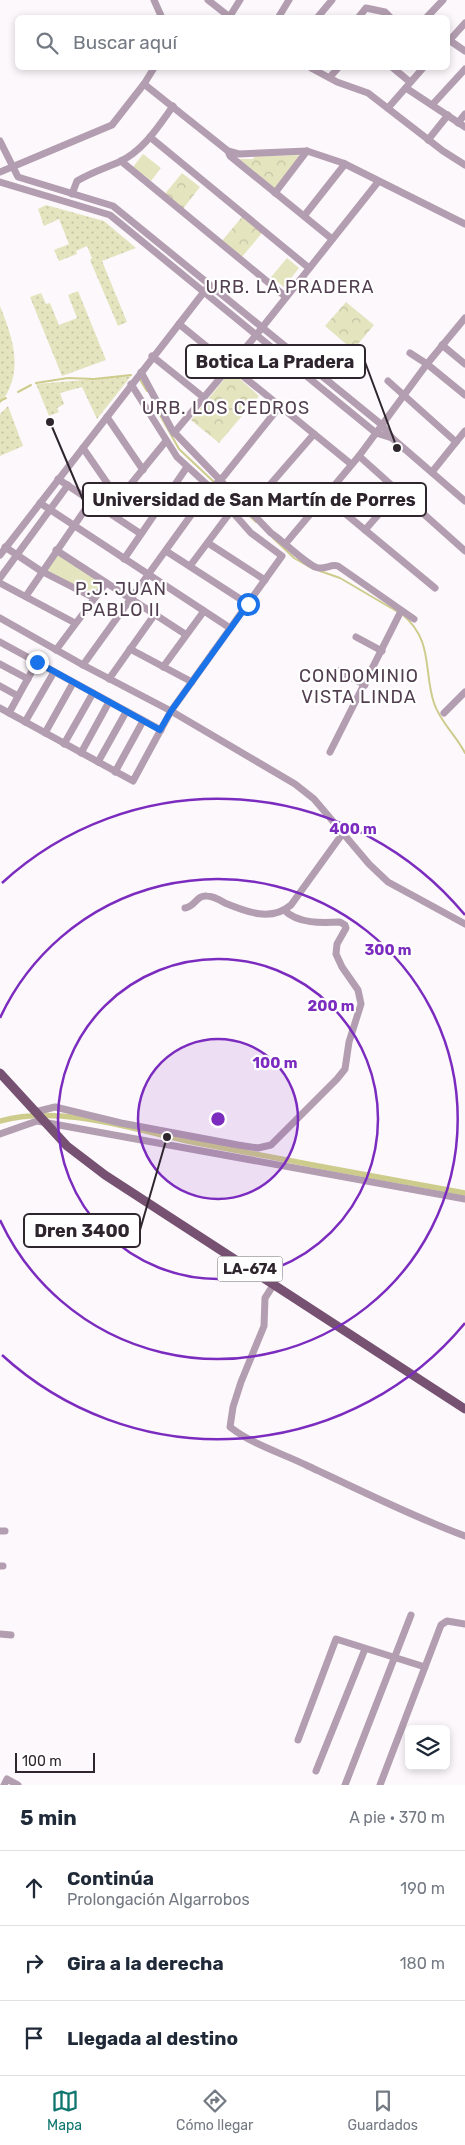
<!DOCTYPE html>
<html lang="es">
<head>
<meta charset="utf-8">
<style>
	body { margin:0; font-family:Rubik,sans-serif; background:#f2f2f3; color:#1f2937 }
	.controls { position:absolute; right:15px; bottom:15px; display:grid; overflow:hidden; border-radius:8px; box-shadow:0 2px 8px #0003 }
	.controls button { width:45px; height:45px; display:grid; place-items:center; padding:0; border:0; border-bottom:1px solid #e0e1e3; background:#fff; color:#1f2937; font:25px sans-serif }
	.scale { position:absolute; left:15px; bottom:12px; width:80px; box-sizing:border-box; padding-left:5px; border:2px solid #2e252d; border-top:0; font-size:14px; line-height:18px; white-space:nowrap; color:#2e252d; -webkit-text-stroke:4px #fff; paint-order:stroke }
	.stop { position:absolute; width:15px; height:15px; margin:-11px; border:4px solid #1a73e8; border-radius:50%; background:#fff }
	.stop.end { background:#1a73e8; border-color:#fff; box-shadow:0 1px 5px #0008 }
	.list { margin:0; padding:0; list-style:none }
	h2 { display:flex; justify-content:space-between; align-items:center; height:65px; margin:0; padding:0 20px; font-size:21px }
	h2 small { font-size:16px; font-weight:400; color:#747a83 }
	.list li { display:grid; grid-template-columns:32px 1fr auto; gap:15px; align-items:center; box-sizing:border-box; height:75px; padding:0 20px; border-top:1px solid #e0e1e3 }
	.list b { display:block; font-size:19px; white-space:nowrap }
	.list p { margin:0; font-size:16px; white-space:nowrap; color:#747a83 }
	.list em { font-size:16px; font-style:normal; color:#747a83 }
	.icon { flex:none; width:28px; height:28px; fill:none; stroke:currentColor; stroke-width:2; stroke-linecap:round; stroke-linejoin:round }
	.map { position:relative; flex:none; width:465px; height:1785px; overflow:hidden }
	.search { position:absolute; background:#fff; box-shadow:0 2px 8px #0003; left:15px; right:15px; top:15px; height:55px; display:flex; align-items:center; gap:12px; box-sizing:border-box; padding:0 18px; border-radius:8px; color:#747a83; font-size:19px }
	.sheet { height:290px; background:#fff }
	nav { display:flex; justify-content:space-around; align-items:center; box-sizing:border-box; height:70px; border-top:1px solid #e0e1e3; background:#fff; font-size:14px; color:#747a83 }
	nav a { display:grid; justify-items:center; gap:2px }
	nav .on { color:#0f766e }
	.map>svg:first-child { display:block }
	.grass { fill:url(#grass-dots) }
	.park { fill:url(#park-crowns) }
	.pitch { fill:#e4e4bf }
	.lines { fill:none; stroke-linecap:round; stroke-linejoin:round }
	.stream { stroke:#cdcc8d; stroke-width:2 }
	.canal { stroke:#cdcc8d; stroke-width:5.5 }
	.minor { stroke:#b39db0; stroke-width:7 }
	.major { stroke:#765172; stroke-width:9 }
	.route { stroke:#1a73e8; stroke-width:6 }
	.ring { fill:none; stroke:#7b2cbf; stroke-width:2.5 }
	.labels { text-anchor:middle; stroke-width:4.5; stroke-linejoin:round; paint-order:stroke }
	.shield { fill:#fff; stroke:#6d666c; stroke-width:1 }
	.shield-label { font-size:15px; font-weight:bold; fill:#2e252d }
	.neighbourhood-label { font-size:18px; letter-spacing:1px; fill:#523f50; stroke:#fff }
	.centre { fill:#7b2cbf; stroke:#fff; stroke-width:2.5 }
	.ring-label { font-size:15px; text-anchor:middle; font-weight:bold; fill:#7b2cbf; stroke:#fff; stroke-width:4.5; stroke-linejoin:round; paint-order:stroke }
	.leader { fill:none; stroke:#2e252d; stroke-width:2 }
	.callout-dot { fill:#2e252d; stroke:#fff; stroke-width:2 }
	.callout { fill:#fff; stroke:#2e252d; stroke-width:2 }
	.callout-label { font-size:18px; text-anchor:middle; font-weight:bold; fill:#2e252d }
</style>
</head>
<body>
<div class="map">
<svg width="465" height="1785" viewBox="0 0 465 1785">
	<defs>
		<pattern id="grass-dots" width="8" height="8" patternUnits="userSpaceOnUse" patternTransform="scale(1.25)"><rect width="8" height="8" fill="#e4e4bf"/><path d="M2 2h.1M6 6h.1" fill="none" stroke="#c4c3a4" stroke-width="1.8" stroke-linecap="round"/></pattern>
		<pattern id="park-crowns" width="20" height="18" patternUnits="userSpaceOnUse" patternTransform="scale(1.25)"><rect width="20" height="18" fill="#e4e4bf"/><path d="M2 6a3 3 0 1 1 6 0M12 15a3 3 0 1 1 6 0" fill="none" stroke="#c4c3a4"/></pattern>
	</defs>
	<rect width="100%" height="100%" fill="#fdf8fc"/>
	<g class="grass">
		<polygon points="46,205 104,221 136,248 102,261 127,322 118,326 90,260 92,258 87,246 76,251 77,254 59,261 54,250 69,244 59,219 44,226 38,209"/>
		<polygon points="78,291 106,360 62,376 30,297 41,293 46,304 50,303 59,325 77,318 68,295"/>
		<path d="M0 306C13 339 25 372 0 404Z"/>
		<polygon points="131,376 97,419 82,387 60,393 64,404 57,408 59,412 49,416 36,384"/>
		<polygon points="8,406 23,446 0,456 0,414"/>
	</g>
	<g class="park">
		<polygon points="303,155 275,191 235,159 253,159 255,156"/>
		<polygon points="182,173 200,187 182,210 164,195"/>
		<polygon points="242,217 262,233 241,258 221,242"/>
		<polygon points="346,302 374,325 353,350 325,326"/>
		<polygon points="231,371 259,396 219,443 191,420"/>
	</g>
	<g class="pitch">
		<polygon points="143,154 161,168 151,181 133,167"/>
		<polygon points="287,258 299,268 284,287 271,277"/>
		<polygon points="56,552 104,582 93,597 41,571"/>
	</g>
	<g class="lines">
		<g class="stream">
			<polyline points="139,378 147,391"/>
			<polyline points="36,383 68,378 94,379 131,375"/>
			<polyline points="18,392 31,385"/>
			<polyline points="0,401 6,398"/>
			<polyline points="160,415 179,449 214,482"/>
			<polyline points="218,486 256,522"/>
			<polyline points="272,537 294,558 313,569"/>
			<polyline points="320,571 340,578 398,612"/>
			<path d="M402 614C434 641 423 670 434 703 440 722 456 735 465 753"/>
		</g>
		<path class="canal" d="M0 1121C63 1104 134 1130 197 1143 286 1160 376 1177 465 1193"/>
		<g class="minor">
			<polyline points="154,0 162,18"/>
			<polyline points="208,0 231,18"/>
			<polyline points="230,16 240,0"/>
			<polyline points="278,18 289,0"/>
			<polyline points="317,18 332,0"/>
			<polyline points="358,18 366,8 385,12 391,18"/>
			<polyline points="426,18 443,0"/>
			<polyline points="449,40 465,51"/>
			<polyline points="448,42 465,23"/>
			<polyline points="311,68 337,82 368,93 443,151 465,165"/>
			<polyline points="393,68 410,82"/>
			<polyline points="330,77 338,68"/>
			<polyline points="144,84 154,68"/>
			<polyline points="406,88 465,127"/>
			<polyline points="432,105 465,69"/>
			<polyline points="388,108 423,68"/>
			<polyline points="458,123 465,114"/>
			<polyline points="150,137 309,268"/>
			<polyline points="428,140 448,115"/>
			<polyline points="0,141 18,177 113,206 382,425 392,438 465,501"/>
			<polyline points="228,151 230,156 332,239"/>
			<polyline points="121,161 286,297"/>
			<polyline points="0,172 112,125 144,84 228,151 239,154 307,151 343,163 465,224"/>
			<polyline points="0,182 110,215 376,433 392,438"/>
			<polyline points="275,193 307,151"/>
			<path d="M72 194 77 181C90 173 105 168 119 162 143 151 158 127 173 106"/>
			<polyline points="304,216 345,164"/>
			<polyline points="179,324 351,464"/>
			<polyline points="442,345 465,364"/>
			<polyline points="410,353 427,364 465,395"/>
			<polyline points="152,356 203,397"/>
			<path d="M141 372 172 430 271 533C281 539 310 568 319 568 326 569 331 564 338 566L414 619"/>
			<polyline points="388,381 456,442"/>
			<polyline points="107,417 143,470"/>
			<polyline points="174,433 257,334 378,182"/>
			<polyline points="83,448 112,490 120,498"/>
			<polyline points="359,456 465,551"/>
			<polyline points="432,472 465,431"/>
			<polyline points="58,479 141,534"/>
			<polyline points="324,496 435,588"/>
			<polyline points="40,503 230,628"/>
			<polyline points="248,510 314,434"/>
			<polyline points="108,512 166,441"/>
			<polyline points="365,530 398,492"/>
			<polyline points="208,543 265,580"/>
			<polyline points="286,543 359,456 427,364 465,318"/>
			<polyline points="5,547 41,571 94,598"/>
			<polyline points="56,550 185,634"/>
			<polyline points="166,551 248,604"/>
			<polyline points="0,555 207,288"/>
			<polyline points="124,559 187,467"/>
			<polyline points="190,566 232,510"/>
			<polyline points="0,578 68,485"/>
			<polyline points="0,583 75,623"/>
			<polyline points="26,596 91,501"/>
			<polyline points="0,618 83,665 171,711 295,784 314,799 369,864 388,882 465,924"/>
			<polyline points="356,637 382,651"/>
			<polyline points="0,642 161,730"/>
			<polyline points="130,649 192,682"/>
			<polyline points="56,650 106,583"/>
			<polyline points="0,664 28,679"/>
			<polyline points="83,665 207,493 224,476 280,406"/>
			<polyline points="163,667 204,611"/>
			<polyline points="339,671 365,685"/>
			<polyline points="109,679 155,614"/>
			<polyline points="0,686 18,696"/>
			<polyline points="0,708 133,781 171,711 282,556 251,533 213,490 177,457 131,384"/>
			<polyline points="9,713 37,662"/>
			<polyline points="444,713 465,692"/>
			<polyline points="25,722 54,672"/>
			<polyline points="45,733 73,683"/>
			<polyline points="64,744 93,693"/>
			<polyline points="330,752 401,611"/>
			<polyline points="81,753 109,702"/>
			<polyline points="98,762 126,712"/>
			<polyline points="115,772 143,721"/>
			<path d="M185 908C195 907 196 895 207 896 213 896 220 900 225 903 247 912 271 922 291 905L343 833"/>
			<path d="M35 1112 55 1107 121 1123 238 1145 258 1148 271 1145 337 1079 345 1069 349 1042 361 1004 358 990 342 967 336 954 337 944 346 928 345 925 340 922C322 923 298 924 284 910"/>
			<polyline points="0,1134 37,1121 465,1199"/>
			<path d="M274 1284 265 1298 264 1326 241 1382 233 1407 230 1427C253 1445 282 1453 308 1466 360 1490 411 1516 465 1536"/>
			<polyline points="0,1531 5,1531"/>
			<polyline points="0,1566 3,1566"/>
			<polyline points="0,1634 11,1635"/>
			<polyline points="298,1740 336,1639 425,1667"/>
			<polyline points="316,1771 365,1649"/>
			<polyline points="4,1785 7,1779 18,1785"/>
			<polyline points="345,1785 411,1615"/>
			<polyline points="380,1785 441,1625 447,1621 465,1624"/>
		</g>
		<polyline class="major" points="0,1073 67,1146 105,1175 465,1409"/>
	</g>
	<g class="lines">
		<polyline class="route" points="37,662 160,730 171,711 248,604"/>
	</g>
	<circle cx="218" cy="1119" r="80" fill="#7b2cbf" fill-opacity=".12"/>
	<g class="ring">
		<circle cx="218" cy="1119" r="80"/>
		<circle cx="218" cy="1119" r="160"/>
		<path d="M0 1018A240 240 0 1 1 0 1220"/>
		<path d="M465 1323A320 320 0 0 1 2 1355M2 883A320 320 0 0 1 465 915"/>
	</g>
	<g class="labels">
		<rect class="shield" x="217.5" y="1256.5" width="65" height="25" rx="4"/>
		<g class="shield-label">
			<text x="250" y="1274">LA-674</text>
		</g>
		<g class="neighbourhood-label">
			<text x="290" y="293">URB. LA PRADERA</text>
			<text x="226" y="414">URB. LOS CEDROS</text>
			<text x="121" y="595">P.J. JUAN<tspan x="121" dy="21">PABLO II</tspan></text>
			<text x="359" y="682">CONDOMINIO<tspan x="359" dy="21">VISTA LINDA</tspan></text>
		</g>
	</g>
	<circle cx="218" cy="1119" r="8" class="centre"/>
	<g class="ring-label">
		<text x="353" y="834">400 m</text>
		<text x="388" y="955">300 m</text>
		<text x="331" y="1011">200 m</text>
		<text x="275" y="1068">100 m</text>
	</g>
	<path class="leader" d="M397 448L365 362M50 422L83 500M167 1137L140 1230"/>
	<g class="callout-dot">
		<circle cx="397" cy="448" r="5"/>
		<circle cx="50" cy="422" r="5"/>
		<circle cx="167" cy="1137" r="5"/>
	</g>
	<g class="callout">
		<rect x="186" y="345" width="179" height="33" rx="5"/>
		<rect x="83" y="483" width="343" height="33" rx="5"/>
		<rect x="24" y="1214" width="116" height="33" rx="5"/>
	</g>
	<g class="callout-label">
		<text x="275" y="368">Botica La Pradera</text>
		<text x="254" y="506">Universidad de San Martín de Porres</text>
		<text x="82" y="1237">Dren 3400</text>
	</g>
</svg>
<div class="controls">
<button><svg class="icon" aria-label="layers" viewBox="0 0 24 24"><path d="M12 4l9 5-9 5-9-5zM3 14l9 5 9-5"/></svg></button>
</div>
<div class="scale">100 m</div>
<div class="stop" style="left:248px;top:604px"></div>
<div class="stop end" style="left:37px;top:662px"></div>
<div class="search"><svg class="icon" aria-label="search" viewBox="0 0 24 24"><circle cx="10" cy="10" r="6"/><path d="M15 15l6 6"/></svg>Buscar aquí</div>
</div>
<section class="sheet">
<h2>5 min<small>A pie · 370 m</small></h2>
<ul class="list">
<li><svg class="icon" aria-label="ahead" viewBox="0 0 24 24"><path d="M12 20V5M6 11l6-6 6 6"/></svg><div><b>Continúa</b><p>Prolongación Algarrobos</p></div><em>190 m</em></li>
<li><svg class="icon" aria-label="right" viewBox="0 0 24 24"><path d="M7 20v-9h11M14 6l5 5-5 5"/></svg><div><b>Gira a la derecha</b></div><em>180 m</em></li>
<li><svg class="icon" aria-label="arrive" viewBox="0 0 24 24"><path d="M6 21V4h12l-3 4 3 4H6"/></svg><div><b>Llegada al destino</b></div></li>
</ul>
</section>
<nav>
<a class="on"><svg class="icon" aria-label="map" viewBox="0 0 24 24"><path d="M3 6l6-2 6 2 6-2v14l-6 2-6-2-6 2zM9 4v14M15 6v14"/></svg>Mapa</a>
<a><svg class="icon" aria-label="directions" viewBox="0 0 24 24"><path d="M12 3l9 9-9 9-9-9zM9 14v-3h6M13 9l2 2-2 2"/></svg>Cómo llegar</a>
<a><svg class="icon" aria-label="saved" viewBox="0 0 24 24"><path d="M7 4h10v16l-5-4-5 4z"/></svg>Guardados</a>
</nav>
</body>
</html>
